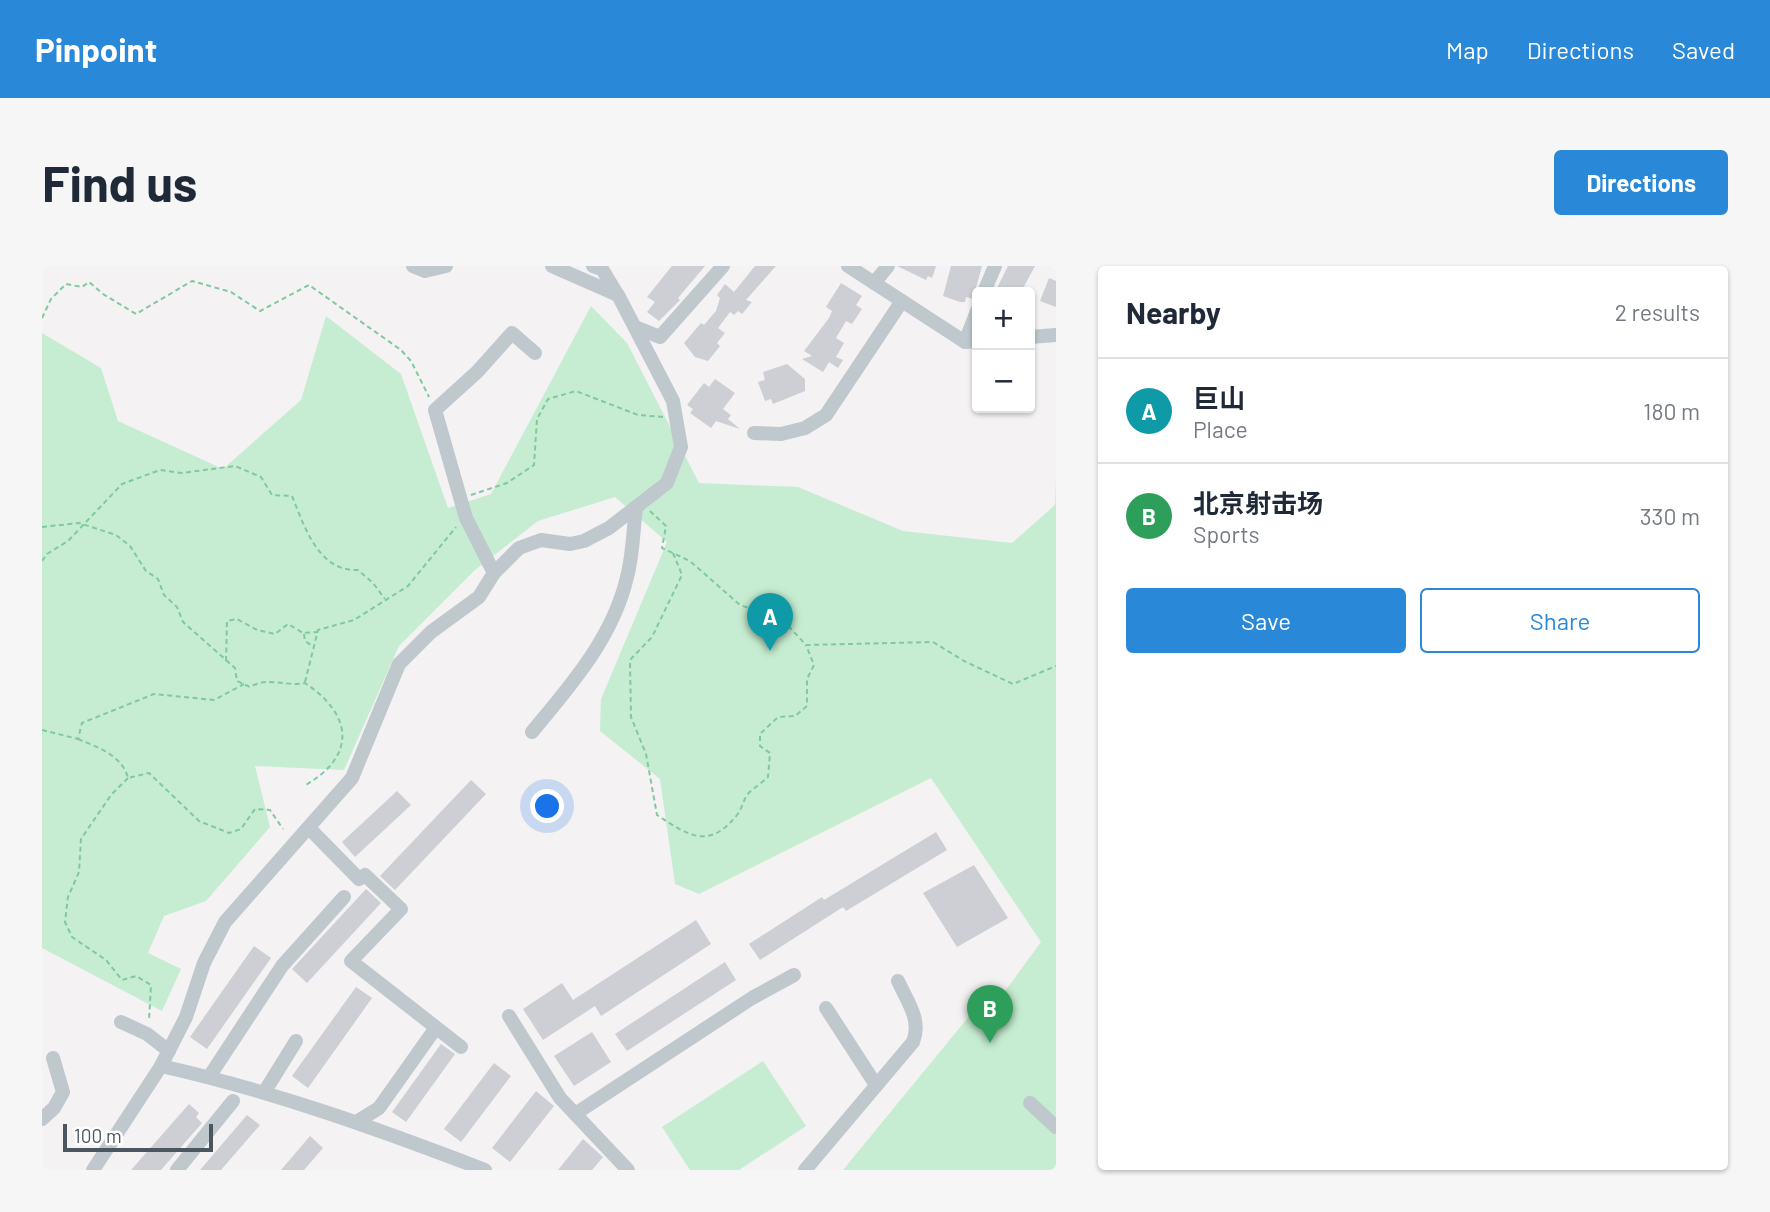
<!DOCTYPE html>
<html lang="en">
<head>
<meta charset="utf-8">
<style>
	body { margin:0; font-family:Barlow,"Noto Sans SC",sans-serif; background:#f6f6f7; color:#1f2937 }
	.controls { position:absolute; right:21px; top:21px; display:grid; overflow:hidden; border-radius:7px; box-shadow:0 2px 5px #0004 }
	.controls button { width:63px; height:63px; display:grid; place-items:center; padding:0; border:0; border-bottom:2px solid #e0e1e3; background:#fff; color:#1f2937; font:35px sans-serif }
	.scale { position:absolute; left:21px; bottom:18px; width:150px; box-sizing:border-box; padding-left:7px; border:4px solid #4b575f; border-top:0; font-size:19px; line-height:24px; white-space:nowrap; color:#4b575f; -webkit-text-stroke:5px #fff; paint-order:stroke }
	.you { position:absolute; left:506px; top:541px; width:24px; height:24px; margin:-18px; border:5px solid #fff; border-radius:50%; background:#1a73e8; box-shadow:0 0 0 10px #1a73e833 }
	.badge { display:grid; place-items:center; width:46px; height:46px; border-radius:50%; background:#2988d8; color:#fff; font-size:23px; font-weight:700 }
	.pin { position:absolute; translate:-50% -58px; filter:drop-shadow(0 2px 4px #0008) }
	.pin::after { content:''; position:absolute; top:37px; width:24px; height:21px; background:inherit; clip-path:polygon(0 0,100% 0,50% 100%) }
	.list { margin:0; padding:0; list-style:none }
	h2 { display:flex; justify-content:space-between; align-items:center; height:91px; margin:0; padding:0 28px; font-size:30px }
	h2 small { font-size:23px; font-weight:400; color:#747a83 }
	.list li { display:grid; grid-template-columns:46px 1fr auto; gap:21px; align-items:center; box-sizing:border-box; height:105px; padding:0 28px; border-top:2px solid #e0e1e3 }
	.list b { display:block; font-size:26px; white-space:nowrap }
	.list p { margin:0; font-size:23px; white-space:nowrap; color:#747a83 }
	.list em { font-size:23px; font-style:normal; color:#747a83 }
	.actions { display:flex; gap:14px; padding:21px 28px }
	.actions a { flex:1; padding:16px 0; border:2px solid #2988d8; border-radius:7px; text-align:center; font-size:24px; color:#2988d8 }
	.actions .main { background:#2988d8; color:#fff }
	.map { position:relative; flex:none; width:1014px; height:904px; overflow:hidden; border-radius:7px }
	header { display:flex; align-items:center; gap:42px; box-sizing:border-box; height:98px; padding:0 35px; background:#2988d8; color:#fff }
	header strong { font-size:33px }
	nav { display:flex; gap:38px; margin-inline-start:auto; font-size:24px }
	.intro { display:flex; align-items:center; justify-content:space-between; box-sizing:border-box; height:168px; padding:0 42px }
	h1 { margin:0; font-size:49px }
	.button { padding:18px 32px; border-radius:7px; background:#2988d8; color:#fff; font-size:24px; font-weight:700 }
	main { display:flex; gap:42px; padding:0 42px }
	aside { flex:1; background:#fff; border-radius:7px; box-shadow:0 2px 5px #0004 }
	.map>svg:first-child { display:block }
	.green { fill:#c6edd1 }
	.building { fill:#cdcfd4 }
	.lines { fill:none; stroke-linecap:round; stroke-linejoin:round }
	.path { stroke:#80c99d; stroke-width:2; stroke-dasharray:5 3.5; stroke-linecap:butt }
	.minor { stroke:#bfc8cd; stroke-width:14 }
</style>
</head>
<body>
<header>
<strong>Pinpoint</strong>
<nav><a>Map</a><a>Directions</a><a>Saved</a></nav>
</header>
<div class="intro"><h1>Find us</h1><a class="button">Directions</a></div>
<main>
<div class="map">
<svg width="1014" height="904" viewBox="0 0 1014 904">
	<rect width="100%" height="100%" fill="#f4f2f3"/>
	<g class="green">
		<polygon points="549,40 585,77 657,217 756,221 861,265 970,277 1013,239 1014,213 1014,904 801,904 942,732 964,724 999,676 889,512 657,628 633,618 618,513 558,465 559,433 625,276 573,231 496,255 433,304 357,380 302,504 213,500 228,561 164,635 122,650 106,687 139,703 120,745 0,682 0,67 59,102 76,155 181,203 259,134 284,50 359,108 406,242 449,228"/>
		<polygon points="721,795 764,860 697,904 648,904 620,861"/>
	</g>
	<g class="building">
		<polygon points="630,0 663,0 636,32 638,34 617,55 605,46 613,36 605,31"/>
		<polygon points="713,0 734,0 704,34 710,36 700,48 696,45 692,49 688,46 676,62 683,67 675,77 678,80 666,95 653,91 642,77 659,57 662,59 674,45 678,32 675,29 683,18 692,26"/>
		<polygon points="855,0 894,0 890,12 886,10 884,14"/>
		<polygon points="909,0 940,0 931,33 924,31 923,36 918,36 901,30"/>
		<polygon points="966,0 993,0 979,26 953,26"/>
		<polygon points="1007,12 1014,15 1014,41 998,35"/>
		<polygon points="799,17 820,30 814,39 820,43 810,58 804,55 794,72 802,77 794,91 801,94 796,102 787,96 781,106 760,93 770,90 762,85 787,52 790,45 784,41"/>
		<polygon points="745,98 763,113 763,125 731,138 729,133 723,135 716,116 723,114 721,106"/>
		<polygon points="673,113 693,127 681,143 689,149 686,153 698,163 674,155 669,162 648,147 651,143 645,139 662,117 667,121"/>
		<polygon points="429,514 444,528 353,624 338,610"/>
		<polygon points="355,525 369,539 313,591 300,576"/>
		<polygon points="894,566 905,584 804,645 801,641 718,694 707,678 780,631 782,634"/>
		<polygon points="932,599 966,652 915,681 881,627"/>
		<polygon points="324,623 339,637 265,717 250,703"/>
		<polygon points="654,654 669,678 559,750 553,740 501,774 481,743 520,717 531,734"/>
		<polygon points="212,680 229,692 165,783 148,771"/>
		<polygon points="683,696 694,714 585,785 573,768"/>
		<polygon points="314,721 330,732 266,822 250,810"/>
		<polygon points="550,766 569,796 532,820 512,790"/>
		<polygon points="399,778 413,788 364,856 350,846"/>
		<polygon points="452,797 469,810 419,876 402,863"/>
		<polygon points="494,825 512,840 468,896 450,882"/>
		<polygon points="147,838 157,847 154,851 160,857 119,904 89,904"/>
		<polygon points="205,849 218,859 179,904 158,904"/>
		<polygon points="268,870 281,882 262,904 239,904"/>
		<polygon points="541,873 561,891 550,904 516,904"/>
	</g>
	<g class="lines">
		<g class="path">
			<polyline points="0,52 9,33 24,18 40,21 47,16 61,28 94,48 150,15 189,26 218,45 267,19 359,84 369,95 387,131"/>
			<polyline points="429,229 465,217 492,199 495,153 506,133 534,125 596,149 622,151"/>
			<polyline points="608,245 624,260 620,282 648,295 698,339 740,353 764,379 891,376 922,395 971,418 1014,400"/>
			<path d="M0 261 37 257 74 269 88 280 104 305 116 313 122 329 135 341 141 356 193 402 195 415 208 421C227 410 243 421 263 417 311 449 315 490 262 520"/>
			<path d="M631 287 640 309 610 371 588 394 589 451 604 488 615 549C647 570 667 584 695 549 700 543 701 535 705 529 711 522 720 517 726 511L728 487 718 480V468L736 451 753 450 765 440V413L772 399 764 379"/>
			<path d="M0 295 5 288 26 275 80 218 118 204 140 207 193 200 219 211 230 229 250 230C262 259 276 306 316 304L331 317 343 333"/>
			<polyline points="262,368 263,375 272,381"/>
			<polyline points="184,395 185,355 195,353 215,364 233,368 246,358 261,367 276,366"/>
			<polyline points="263,416 276,364 312,354 366,320 414,261"/>
			<polyline points="0,464 36,473 40,457 112,428 172,434 202,418"/>
			<path d="M36 473C55 481 80 489 86 512L107 507 157 555 187 567 199 563 213 543 228 544 241 563"/>
			<polyline points="86,512 69,529 39,573 37,606 26,631 23,656 30,671 64,694 80,714 94,710 109,719 107,754"/>
		</g>
		<g class="minor">
			<polyline points="371,0 383,5 404,0"/>
			<polyline points="551,0 560,3 575,28"/>
			<polyline points="806,0 923,76 935,75"/>
			<polyline points="832,17 846,0"/>
			<polyline points="942,26 953,0"/>
			<polyline points="593,61 618,71 681,0"/>
			<polyline points="988,71 1014,69"/>
			<polyline points="923,76 935,45"/>
			<polyline points="712,167 739,168 763,162 784,149 860,35"/>
			<polyline points="452,307 424,252 393,144 435,106 470,67 493,87"/>
			<path d="M490 466C528 420 571 372 585 311 591 289 591 265 594 242"/>
			<polyline points="267,562 317,613 323,609 359,643 309,695 419,781"/>
			<polyline points="784,742 834,819"/>
			<polyline points="467,750 518,832 586,904"/>
			<polyline points="79,756 105,768 127,785"/>
			<path d="M119 800C231 825 336 863 443 904"/>
			<polyline points="167,811 240,700 302,631"/>
			<polyline points="223,825 254,775"/>
			<polyline points="988,837 1014,861"/>
			<polyline points="533,848 710,732 752,709"/>
			<polyline points="0,853 12,842 21,826 11,792"/>
			<polyline points="316,855 337,842 393,763"/>
			<polyline points="51,904 119,800 144,751 162,697 183,656 310,512 357,398 389,366 437,331 452,307 477,282 499,274 528,278 542,275 567,262 625,217 639,181 631,135 576,29 510,0"/>
			<polyline points="135,904 191,835"/>
			<path d="M763 904 871 776C880 754 865 735 856 715"/>
		</g>
	</g>
</svg>
<div class="controls">
<button>+</button>
<button>−</button>
</div>
<div class="scale">100 m</div>
<div class="you"></div>
<div class="pin badge" style="left:728px;top:385px;background:#0f9aa8">A</div>
<div class="pin badge" style="left:948px;top:777px;background:#2e9e5b">B</div>
</div>
<aside>
<h2>Nearby<small>2 results</small></h2>
<ul class="list">
<li><span class="badge" style="background:#0f9aa8">A</span><div><b>巨山</b><p>Place</p></div><em>180 m</em></li>
<li><span class="badge" style="background:#2e9e5b">B</span><div><b>北京射击场</b><p>Sports</p></div><em>330 m</em></li>
</ul>
<div class="actions"><a class="main">Save</a><a>Share</a></div>
</aside>
</main>
</body>
</html>
